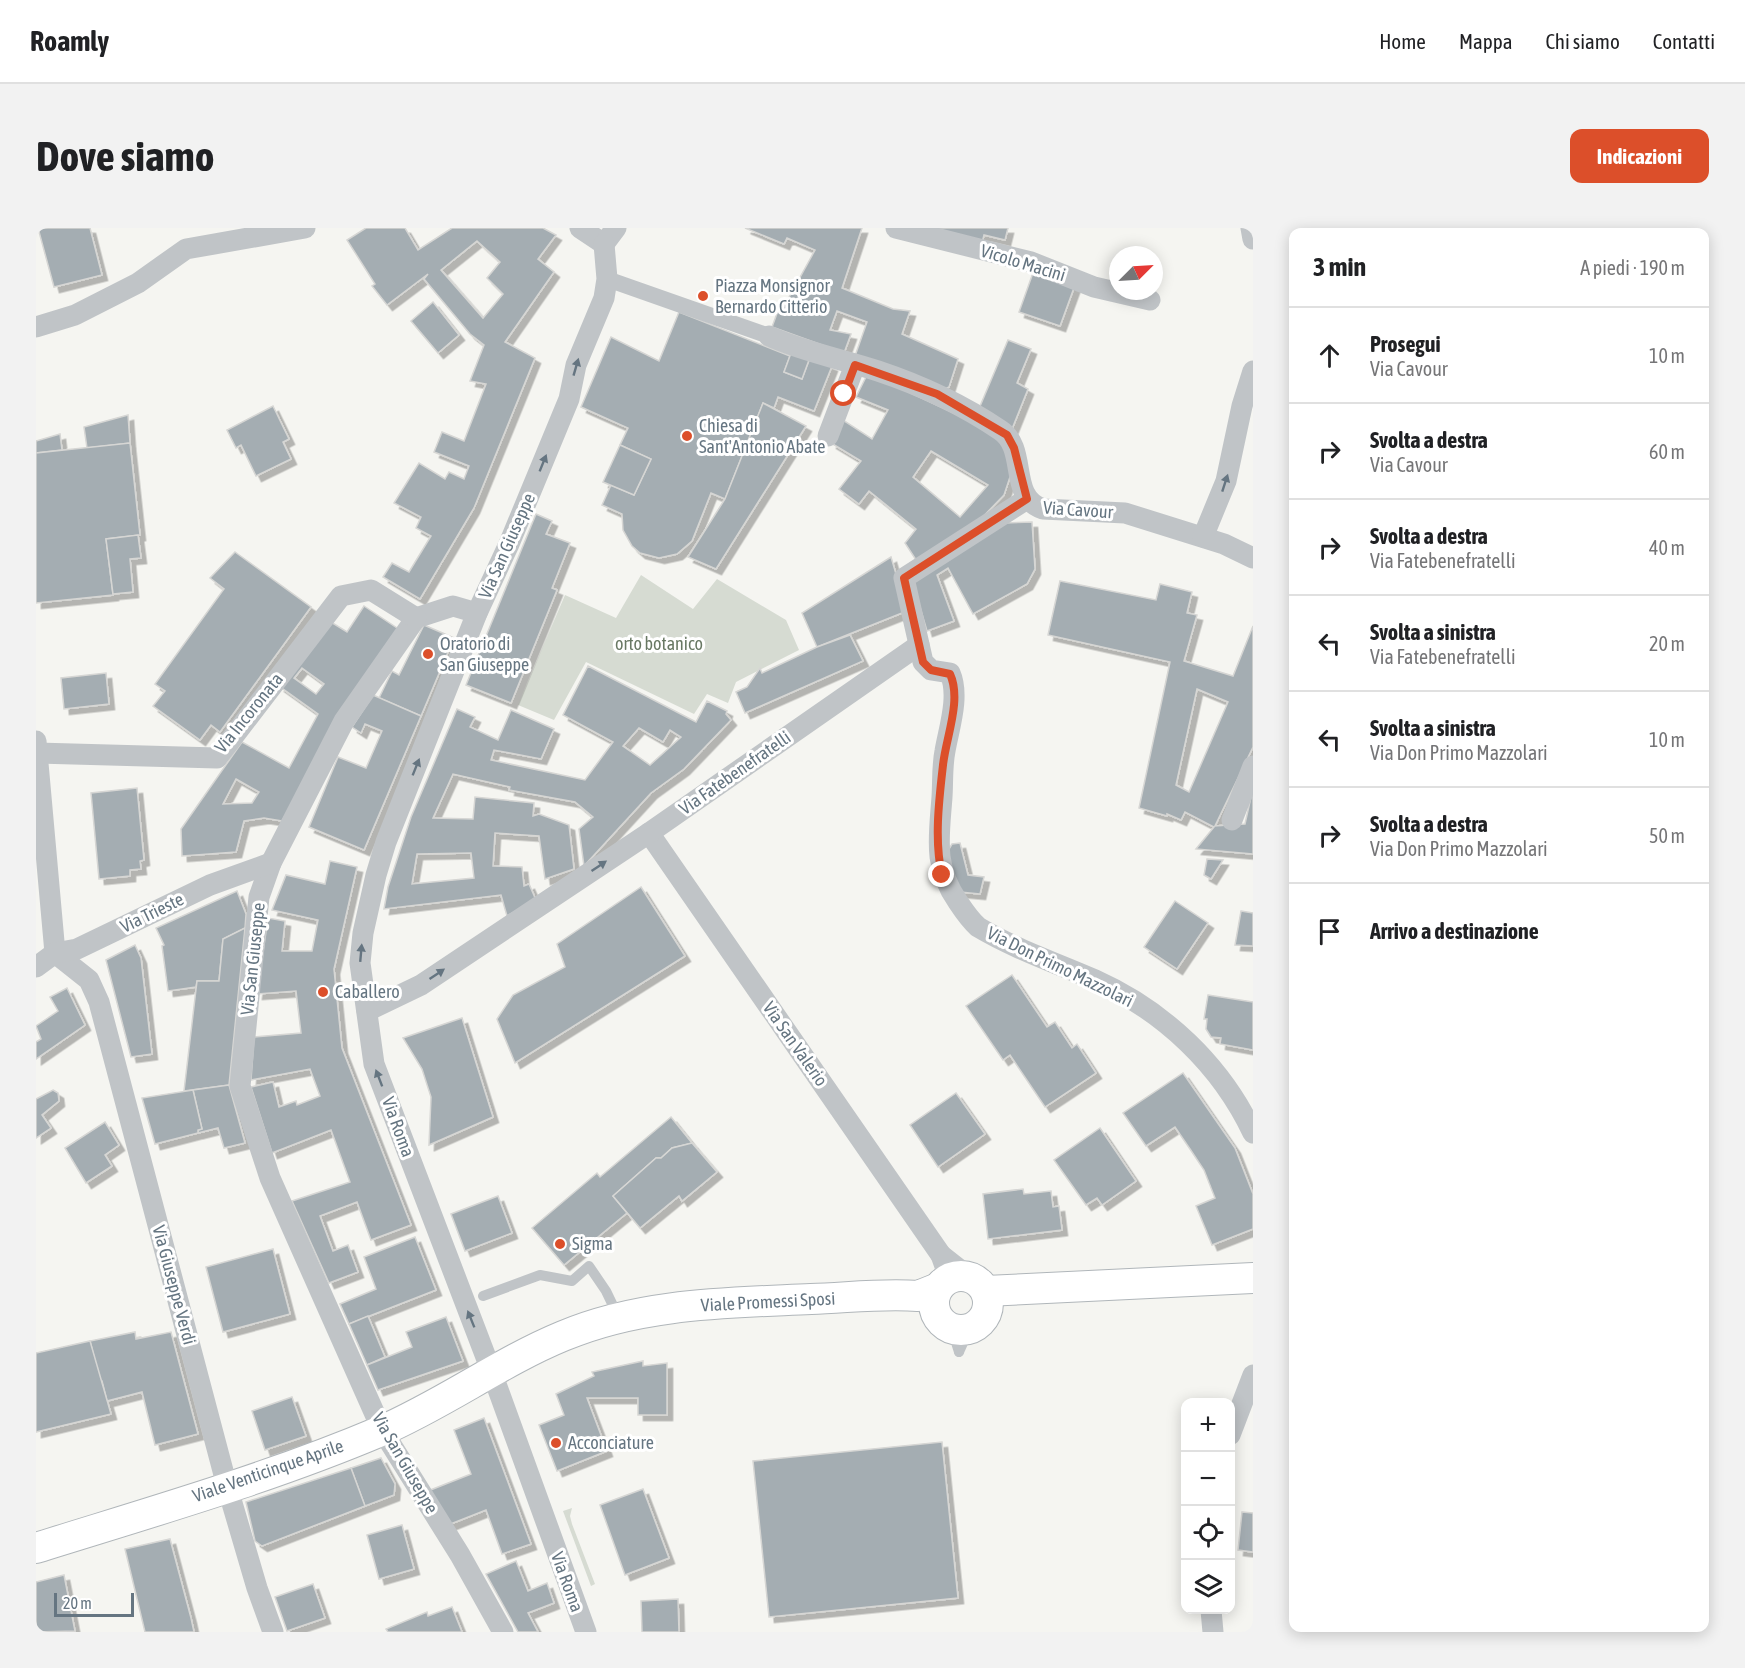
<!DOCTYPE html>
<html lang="it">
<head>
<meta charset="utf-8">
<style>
	body { margin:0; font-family:"Asap Condensed",sans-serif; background:#f2f2f2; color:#202124 }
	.controls { position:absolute; right:18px; bottom:18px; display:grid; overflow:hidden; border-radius:12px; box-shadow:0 3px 15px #0003 }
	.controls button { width:54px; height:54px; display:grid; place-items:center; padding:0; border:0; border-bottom:2px solid #e0e0e0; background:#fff; color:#202124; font:30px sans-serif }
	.compass { position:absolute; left:1073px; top:18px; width:54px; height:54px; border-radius:50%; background:#fff; box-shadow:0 3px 15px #0003; rotate:66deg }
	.scale { position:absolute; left:18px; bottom:15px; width:80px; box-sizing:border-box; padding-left:6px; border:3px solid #657581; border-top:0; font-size:16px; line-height:21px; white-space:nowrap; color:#657581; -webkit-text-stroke:4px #fff; paint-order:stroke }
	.stop { position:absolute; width:18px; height:18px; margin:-14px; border:4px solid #dc4f2a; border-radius:50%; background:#fff }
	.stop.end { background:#dc4f2a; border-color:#fff; box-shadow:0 2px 6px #0008 }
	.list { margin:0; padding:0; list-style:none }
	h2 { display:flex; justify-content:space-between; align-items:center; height:78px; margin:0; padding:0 24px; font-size:26px }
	h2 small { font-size:20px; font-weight:400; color:#757577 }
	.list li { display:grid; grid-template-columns:39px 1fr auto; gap:18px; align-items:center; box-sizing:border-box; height:96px; padding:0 24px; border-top:2px solid #e0e0e0 }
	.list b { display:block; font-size:22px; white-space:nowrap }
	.list p { margin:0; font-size:20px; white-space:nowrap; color:#757577 }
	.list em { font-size:20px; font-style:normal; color:#757577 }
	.icon { flex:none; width:33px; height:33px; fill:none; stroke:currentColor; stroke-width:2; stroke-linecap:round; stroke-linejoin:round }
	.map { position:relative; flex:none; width:1217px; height:1404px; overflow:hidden; border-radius:12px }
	header { display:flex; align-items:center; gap:36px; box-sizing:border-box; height:84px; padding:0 30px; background:#fff; border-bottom:2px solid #e0e0e0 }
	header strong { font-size:28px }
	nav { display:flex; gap:33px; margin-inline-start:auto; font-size:21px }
	.intro { display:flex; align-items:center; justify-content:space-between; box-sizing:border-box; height:144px; padding:0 36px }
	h1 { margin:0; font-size:42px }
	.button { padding:15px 27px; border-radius:12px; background:#dc4f2a; color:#fff; font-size:21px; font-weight:700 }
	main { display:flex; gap:36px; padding:0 36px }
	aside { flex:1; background:#fff; border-radius:12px; box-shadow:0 3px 15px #0003 }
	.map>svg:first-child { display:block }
	.green { fill:#d6dbd2 }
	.building { fill:#a4adb2; stroke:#d6d6d4; stroke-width:1.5; fill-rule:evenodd; filter:url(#shadow) }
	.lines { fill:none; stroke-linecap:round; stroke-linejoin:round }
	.secondary-casing { stroke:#b0b6ba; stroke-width:32 }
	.service { stroke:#c0c4c7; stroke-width:10 }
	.pedestrian { stroke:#c0c4c7; stroke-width:16 }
	.minor { stroke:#c0c4c7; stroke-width:21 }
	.secondary { stroke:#fff; stroke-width:30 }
	.oneway { fill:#657581 }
	.route { stroke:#dc4f2a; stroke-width:8 }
	.poi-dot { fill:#dc4f2a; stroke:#fff; stroke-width:2 }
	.labels { text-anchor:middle; stroke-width:6; stroke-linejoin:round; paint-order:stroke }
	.street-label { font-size:18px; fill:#657581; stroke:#fff }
	.poi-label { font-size:18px; fill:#657581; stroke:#fff; text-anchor:start }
	.park-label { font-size:18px; fill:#687863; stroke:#fff }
</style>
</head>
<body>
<header>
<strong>Roamly</strong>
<nav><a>Home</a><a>Mappa</a><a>Chi siamo</a><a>Contatti</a></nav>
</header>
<div class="intro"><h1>Dove siamo</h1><a class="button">Indicazioni</a></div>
<main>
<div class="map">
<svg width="1217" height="1404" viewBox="0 0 1217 1404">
	<defs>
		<filter id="shadow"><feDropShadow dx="5.5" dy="5.5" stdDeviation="0" flood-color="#0004"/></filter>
	</defs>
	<rect width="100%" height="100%" fill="#f5f5f1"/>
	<g class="green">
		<polygon points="605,347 657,381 681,351 750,392 763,422 700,454 692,475 671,466 658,486 550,434 518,492 482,477 529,367 580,390"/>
		<polygon points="536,1280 534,1288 536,1296 559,1356 555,1358 527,1283"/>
	</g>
	<g class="building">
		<polygon points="2,0 54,0 66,47 18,59"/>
		<path d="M330 0H369L382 22 416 0H507L520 7 502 31 518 44 469 114 499 130 438 280 384 371 347 349 356 335 373 344 395 308 380 300 385 289 358 275 383 235 409 251 413 244 428 251 433 238 398 224 406 204 428 213 450 156 434 153 448 117 434 106 388 51 392 46 351 77 336 58 339 56 311 12ZM441 13 464 34 451 50 467 66 447 90 405 42Z"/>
		<polygon points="709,0 826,0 806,60 857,81 874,83 866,106 922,131 913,159 907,162 819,128 831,94 801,83 794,102 815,106 808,125 736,99 743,80 746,82 779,22 751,10 748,16"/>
		<polygon points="884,0 972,0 969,12 948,7 946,15"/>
		<polygon points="998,42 1039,57 1024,98 983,84"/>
		<polygon points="397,74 423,107 402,125 375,93"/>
		<polygon points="643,84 754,128 748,144 766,151 774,130 796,138 778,183 742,169 738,180 727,175 689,271 675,265 656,313 641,326 623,330 604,325 596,318 587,302 586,286 566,277 575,257 598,267 615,231 584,217 592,200 545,179 575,109 623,133"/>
		<polygon points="972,112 995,121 981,155 992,161 976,201 942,183"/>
		<polygon points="755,125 773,132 766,151 748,144"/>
		<path d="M832 145 952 201 974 224 975 246 968 267 937 299 882 335 869 315 880 301 833 263 823 276 803 261 825 233 795 215 807 192 836 211 852 182 820 169ZM895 223 952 257 924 289 877 249Z"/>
		<polygon points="727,175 770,198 680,341 652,329 689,271"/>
		<polygon points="237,178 253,211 247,214 255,231 220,248 205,217 200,220 191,202"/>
		<polygon points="92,187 94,215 51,220 48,199"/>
		<polygon points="24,206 26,222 0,225 0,213"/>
		<polygon points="94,215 104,307 70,311 77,367 0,375 0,225"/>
		<polygon points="584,217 615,231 598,267 567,254"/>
		<polygon points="500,286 516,293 510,306 534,315 516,360 521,362 475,475 430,457"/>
		<polygon points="996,294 999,341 991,356 937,386 912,340 901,347 918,393 891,403 876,352 968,295"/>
		<polygon points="102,307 105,330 94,331 97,364 77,366 70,311"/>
		<polygon points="199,324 275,379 184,504 175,497 164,512 117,478 129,463 119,456 188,361 174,350"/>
		<polygon points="855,329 871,383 781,419 766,385"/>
		<path d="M1024 353 1120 372 1124 356 1156 364 1151 385 1161 387 1148 433 1197 448 1217 398V519L1179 598 1209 596 1217 560V626L1160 621 1178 599 1149 584 1145 592 1131 586V588L1103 580 1134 434 1012 407ZM1161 461 1192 474 1153 564 1140 557Z"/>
		<path d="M328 378 364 402 246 593 228 590 208 593 200 624 146 628 145 601 206 514 253 540 282 486 243 458 295 394 311 404ZM266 440 288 456 280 466 258 450ZM200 551 223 564 216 575 187 576Z"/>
		<polygon points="388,397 418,410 385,488 343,470 356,443 363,447"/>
		<polygon points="814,407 827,433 709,485 700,464 711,459 724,440 726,445 781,419"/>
		<path d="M552 438 660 494 671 473 691 483 690 486 695 492 648 541 615 565 548 638 543 601 557 589 539 574 473 562 474 559 417 546 397 590 437 591 439 569 498 575 497 588 503 586 533 597 538 641 509 651 503 608 459 605 457 638 486 639 488 658 493 656 500 672 471 688 465 667 348 681 352 659 375 589 421 481 439 489 434 499 462 512 475 482 518 501 505 531 458 522 455 532 549 552 577 514 527 487ZM603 500 627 514 634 502 645 509 614 537 587 518ZM435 625 438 650 376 656 381 626Z"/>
		<polygon points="70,445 73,476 28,481 25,450"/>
		<polygon points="337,467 385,488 328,622 273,599 302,529 330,540 346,503 329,496 325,505 316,499"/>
		<polygon points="101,560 108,632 104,633 105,641 94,642 94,648 63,651 55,565"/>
		<polygon points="924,615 932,647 948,649 944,666 924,664 910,626 916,616"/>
		<polygon points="1171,631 1187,632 1175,651 1168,647"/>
		<polygon points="294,633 321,639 298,741 306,820 375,997 335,1012 321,974 284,988 297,1023 312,1017 322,1044 293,1055 256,973 314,954 295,902 236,925 215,859 237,854 243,879 260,873 261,877 284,868 274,841 215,852 218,809 265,805 260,763 221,766 232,690 249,693 246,723 276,723 282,692 236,682 250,647 289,656"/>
		<polygon points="605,659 649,728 479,835 461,791 477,767 529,739 521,716"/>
		<polygon points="201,663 210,686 209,700 187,711 183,753 161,753 160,759 132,763 126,718 128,717 120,700"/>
		<polygon points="1139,673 1172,695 1141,741 1108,719"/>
		<polygon points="1205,683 1217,685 1217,718 1199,717"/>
		<polygon points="209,700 193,857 148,863 161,753 183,753 187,711"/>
		<polygon points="99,717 105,730 116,826 95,829 70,732"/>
		<polygon points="976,747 1011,799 1019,794 1036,820 1041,816 1060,845 1009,879 974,827 967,832 930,778"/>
		<polygon points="31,760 49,797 0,831 0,814 5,811 0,798 22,783 14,769"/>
		<polygon points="1172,767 1217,774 1217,822 1184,816 1185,810 1175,809 1170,801 1171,791 1168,791"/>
		<polygon points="426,790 457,889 393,917 395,869 386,841 367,810"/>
		<polygon points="1147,845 1199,920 1217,966 1217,1001 1176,1017 1160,978 1179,970 1168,942 1154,921 1139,899 1110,918 1087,885"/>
		<polygon points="193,857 209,915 188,920 182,900 162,905 162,902 166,901 157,862"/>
		<polygon points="17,862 22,865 23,873 6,887 15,900 0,910 0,871"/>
		<polygon points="157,862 166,901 162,902 162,905 119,916 106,870"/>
		<polygon points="920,865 949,906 902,939 874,897"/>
		<polygon points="635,889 656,915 636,920 625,930 620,930 577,968 591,985 528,1037 496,1000 561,945 564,949"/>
		<polygon points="69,894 83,917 69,927 76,938 50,955 29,920"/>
		<polygon points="1064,900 1100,953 1066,977 1061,970 1050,977 1018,932"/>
		<polygon points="656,915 681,944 646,973 643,968 604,1000 577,968 620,930 625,930 636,920"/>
		<polygon points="987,961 988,966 1015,963 1017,979 1023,978 1026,1002 952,1011 947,966"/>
		<polygon points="462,968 476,1005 429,1023 415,986"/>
		<polygon points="379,1009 400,1062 313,1096 304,1076 340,1061 328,1029"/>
		<polygon points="237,1021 254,1086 187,1104 170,1039"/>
		<polygon points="332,1088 349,1129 331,1137 313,1096"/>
		<polygon points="410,1089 427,1133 342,1162 331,1137 376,1119 370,1104"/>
		<polygon points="99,1104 100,1111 135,1104 162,1206 119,1217 106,1164 71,1173 66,1153 64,1153 54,1113"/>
		<polygon points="54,1113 75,1186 0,1204 0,1125"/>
		<polygon points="607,1133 607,1138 631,1135 631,1187 602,1187 602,1170 551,1170 571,1223 521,1243 503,1197 528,1187 520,1166 558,1148 556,1144"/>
		<polygon points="256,1169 270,1208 229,1222 216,1183"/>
		<polygon points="448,1190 495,1316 466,1326 450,1282 412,1297 392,1263 435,1246 418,1202"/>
		<polygon points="906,1214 922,1370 733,1389 717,1233"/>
		<polygon points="345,1230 359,1256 358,1267 329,1278 315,1240"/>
		<polygon points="315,1240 329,1278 226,1318 219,1313 210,1274"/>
		<polygon points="607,1261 633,1330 589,1347 564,1277"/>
		<polygon points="1206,1284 1217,1285 1217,1324 1202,1322"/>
		<polygon points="366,1297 378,1341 343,1351 331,1307"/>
		<polygon points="134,1311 155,1390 158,1404 109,1404 89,1321"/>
		<polygon points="480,1333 492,1363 511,1355 518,1375 492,1385 502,1404 482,1404 450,1346"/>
		<polygon points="28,1347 39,1403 0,1404 0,1354"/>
		<polygon points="277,1356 289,1390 251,1403 239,1369"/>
		<polygon points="642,1371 643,1404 606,1404 605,1373"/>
		<polygon points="416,1379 426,1404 352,1404 350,1401 391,1384 392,1388"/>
	</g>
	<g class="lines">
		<g class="secondary-casing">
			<g id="secondary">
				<circle cx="925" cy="1075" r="27"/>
				<polyline points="950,1063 1217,1050"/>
				<path d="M0 1320C115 1284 234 1250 345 1203 408 1176 464 1134 527 1108 605 1075 691 1075 775 1071 810 1070 847 1065 882 1068L902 1060"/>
			</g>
		</g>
		<g class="service">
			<polyline points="447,1068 504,1047 536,1053 553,1038 570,1063 582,1088"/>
			<polyline points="911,1098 917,1105 923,1124"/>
			<polyline points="923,1124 931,1106 939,1099"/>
		</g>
		<polyline class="pedestrian" points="571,51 733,108"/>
		<g class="minor">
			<polyline points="544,0 568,16"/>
			<polyline points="860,0 995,34 1058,59 1114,72"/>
			<polyline points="1215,0 1217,11"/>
			<polyline points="568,16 580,0"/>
			<polyline points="0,99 39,87 102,55 150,21 269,0"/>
			<path d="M733 108C768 124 806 131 842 143 884 157 927 177 964 202 993 221 971 269 1007 281L1089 285 1188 316 1217 330"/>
			<polyline points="792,208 819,137"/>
			<path d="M991 271 868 350 887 434 895 442 914 445C924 468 913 500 909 523 906 538 907 553 906 569 903 610 897 638 922 674 928 683 934 692 942 699 979 721 1020 735 1059 752 1128 783 1185 837 1217 905"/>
			<polyline points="1167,309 1190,253 1206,178 1217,143"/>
			<polyline points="441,385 417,378 380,390 308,493 235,635 223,669 204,858 234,950 346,1202 424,1327 467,1404"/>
			<polyline points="0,513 19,725"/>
			<polyline points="1,525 181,530 305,368 335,362 380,390"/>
			<polyline points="1196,592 1217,538"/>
			<polyline points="613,605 905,1027 910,1041 906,1055"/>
			<polyline points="19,725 53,752 63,774 191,1258 221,1360 237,1404"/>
			<polyline points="0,739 19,725 41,721 174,657 235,635"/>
			<polyline points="331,783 385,757 613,605 883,417"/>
			<polyline points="905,1027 933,1049"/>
			<polyline points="1194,1207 1217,1147"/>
			<polyline points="1175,1382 1177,1404"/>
			<polyline points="550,1404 456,1145 338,836 324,735 327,705 340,647 350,614 441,385 473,316 533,171 540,137 568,70 571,51 568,16"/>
		</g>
		<use href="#secondary" class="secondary"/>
	</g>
	<defs><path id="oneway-solid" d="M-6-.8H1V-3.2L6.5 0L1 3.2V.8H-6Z" transform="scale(1.5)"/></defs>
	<g class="oneway">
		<use href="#oneway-solid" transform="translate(540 139) rotate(-74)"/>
		<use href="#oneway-solid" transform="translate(507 235) rotate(-68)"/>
		<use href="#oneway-solid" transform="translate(1189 255) rotate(-72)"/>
		<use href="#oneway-solid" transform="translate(380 539) rotate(-68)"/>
		<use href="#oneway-solid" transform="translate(563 638) rotate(-34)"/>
		<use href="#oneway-solid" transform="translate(325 725) rotate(-85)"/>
		<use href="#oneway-solid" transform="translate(401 746) rotate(-34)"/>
		<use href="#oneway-solid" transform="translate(343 850) rotate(-111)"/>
		<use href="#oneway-solid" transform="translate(435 1091) rotate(-112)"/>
	</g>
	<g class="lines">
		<path class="route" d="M808 166 819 137 901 166 971 207 978 220 991 271 868 350 887 434 895 442 914 446C926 472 910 509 907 537 903 572 898 613 906 647"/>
	</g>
	<g class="poi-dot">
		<circle cx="667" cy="68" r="6"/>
		<circle cx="651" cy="208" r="6"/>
		<circle cx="392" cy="426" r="6"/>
		<circle cx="287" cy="764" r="6"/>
		<circle cx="524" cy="1016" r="6"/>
		<circle cx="520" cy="1215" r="6"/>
	</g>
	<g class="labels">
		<g class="street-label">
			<text transform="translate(987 35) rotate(17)" y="6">Vicolo Macini</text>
			<text transform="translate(1042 282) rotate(4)" y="6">Via Cavour</text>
			<text transform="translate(471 318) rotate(-66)" y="6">Via San Giuseppe</text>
			<text transform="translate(213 485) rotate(-51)" y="6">Via Incoronata</text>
			<text transform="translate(699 545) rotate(-35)" y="6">Via Fatebenefratelli</text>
			<text transform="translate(116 685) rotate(-26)" y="6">Via Trieste</text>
			<text transform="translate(217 731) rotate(-84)" y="6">Via San Giuseppe</text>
			<text transform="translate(1024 739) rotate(26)" y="6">Via Don Primo Mazzolari</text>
			<text transform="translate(759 816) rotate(55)" y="6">Via San Valerio</text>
			<text transform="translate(362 899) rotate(70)" y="6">Via Roma</text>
			<text transform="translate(138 1057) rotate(75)" y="6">Via Giuseppe Verdi</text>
			<text transform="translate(732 1074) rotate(-3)" y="6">Viale Promessi Sposi</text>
			<text transform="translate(369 1235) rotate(60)" y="6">Via San Giuseppe</text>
			<text transform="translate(232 1243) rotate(-19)" y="6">Viale Venticinque Aprile</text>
			<text transform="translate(531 1354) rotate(70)" y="6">Via Roma</text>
		</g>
		<g class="poi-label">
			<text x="679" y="64">Piazza Monsignor<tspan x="679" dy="21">Bernardo Citterio</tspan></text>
			<text x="663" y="204">Chiesa di<tspan x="663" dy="21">Sant'Antonio Abate</tspan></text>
			<text x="404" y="422">Oratorio di<tspan x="404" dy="21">San Giuseppe</tspan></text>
			<text x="299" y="770">Caballero</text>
			<text x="536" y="1022">Sigma</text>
			<text x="532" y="1221">Acconciature</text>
		</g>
		<g class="park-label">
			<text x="623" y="422">orto botanico</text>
		</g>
	</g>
</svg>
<div class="controls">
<button>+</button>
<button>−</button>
<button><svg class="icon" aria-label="locate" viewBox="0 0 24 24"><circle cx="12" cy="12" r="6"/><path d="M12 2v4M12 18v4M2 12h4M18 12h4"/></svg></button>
<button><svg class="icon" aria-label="layers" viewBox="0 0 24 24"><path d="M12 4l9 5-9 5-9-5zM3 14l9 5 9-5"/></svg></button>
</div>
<svg class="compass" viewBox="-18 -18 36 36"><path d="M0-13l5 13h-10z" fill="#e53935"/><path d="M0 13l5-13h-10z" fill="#757577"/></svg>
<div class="scale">20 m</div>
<div class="stop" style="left:808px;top:166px"></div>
<div class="stop end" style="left:906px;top:647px"></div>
</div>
<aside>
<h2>3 min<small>A piedi · 190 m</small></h2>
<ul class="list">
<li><svg class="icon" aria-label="ahead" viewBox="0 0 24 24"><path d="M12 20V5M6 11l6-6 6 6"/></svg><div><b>Prosegui</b><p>Via Cavour</p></div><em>10 m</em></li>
<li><svg class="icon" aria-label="right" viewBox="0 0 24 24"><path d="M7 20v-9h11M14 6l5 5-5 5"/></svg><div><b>Svolta a destra</b><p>Via Cavour</p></div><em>60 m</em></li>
<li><svg class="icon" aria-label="right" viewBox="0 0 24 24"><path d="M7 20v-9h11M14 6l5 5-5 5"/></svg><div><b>Svolta a destra</b><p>Via Fatebenefratelli</p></div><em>40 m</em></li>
<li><svg class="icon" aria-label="left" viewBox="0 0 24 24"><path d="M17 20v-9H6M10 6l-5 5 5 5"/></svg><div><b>Svolta a sinistra</b><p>Via Fatebenefratelli</p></div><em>20 m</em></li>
<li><svg class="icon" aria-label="left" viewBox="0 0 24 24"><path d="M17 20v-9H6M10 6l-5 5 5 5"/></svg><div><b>Svolta a sinistra</b><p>Via Don Primo Mazzolari</p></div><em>10 m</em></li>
<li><svg class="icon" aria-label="right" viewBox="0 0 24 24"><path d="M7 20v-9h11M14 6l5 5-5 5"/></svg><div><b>Svolta a destra</b><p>Via Don Primo Mazzolari</p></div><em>50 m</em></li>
<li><svg class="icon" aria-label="arrive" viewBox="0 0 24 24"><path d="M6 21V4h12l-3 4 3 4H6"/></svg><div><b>Arrivo a destinazione</b></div></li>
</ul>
</aside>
</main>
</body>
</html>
